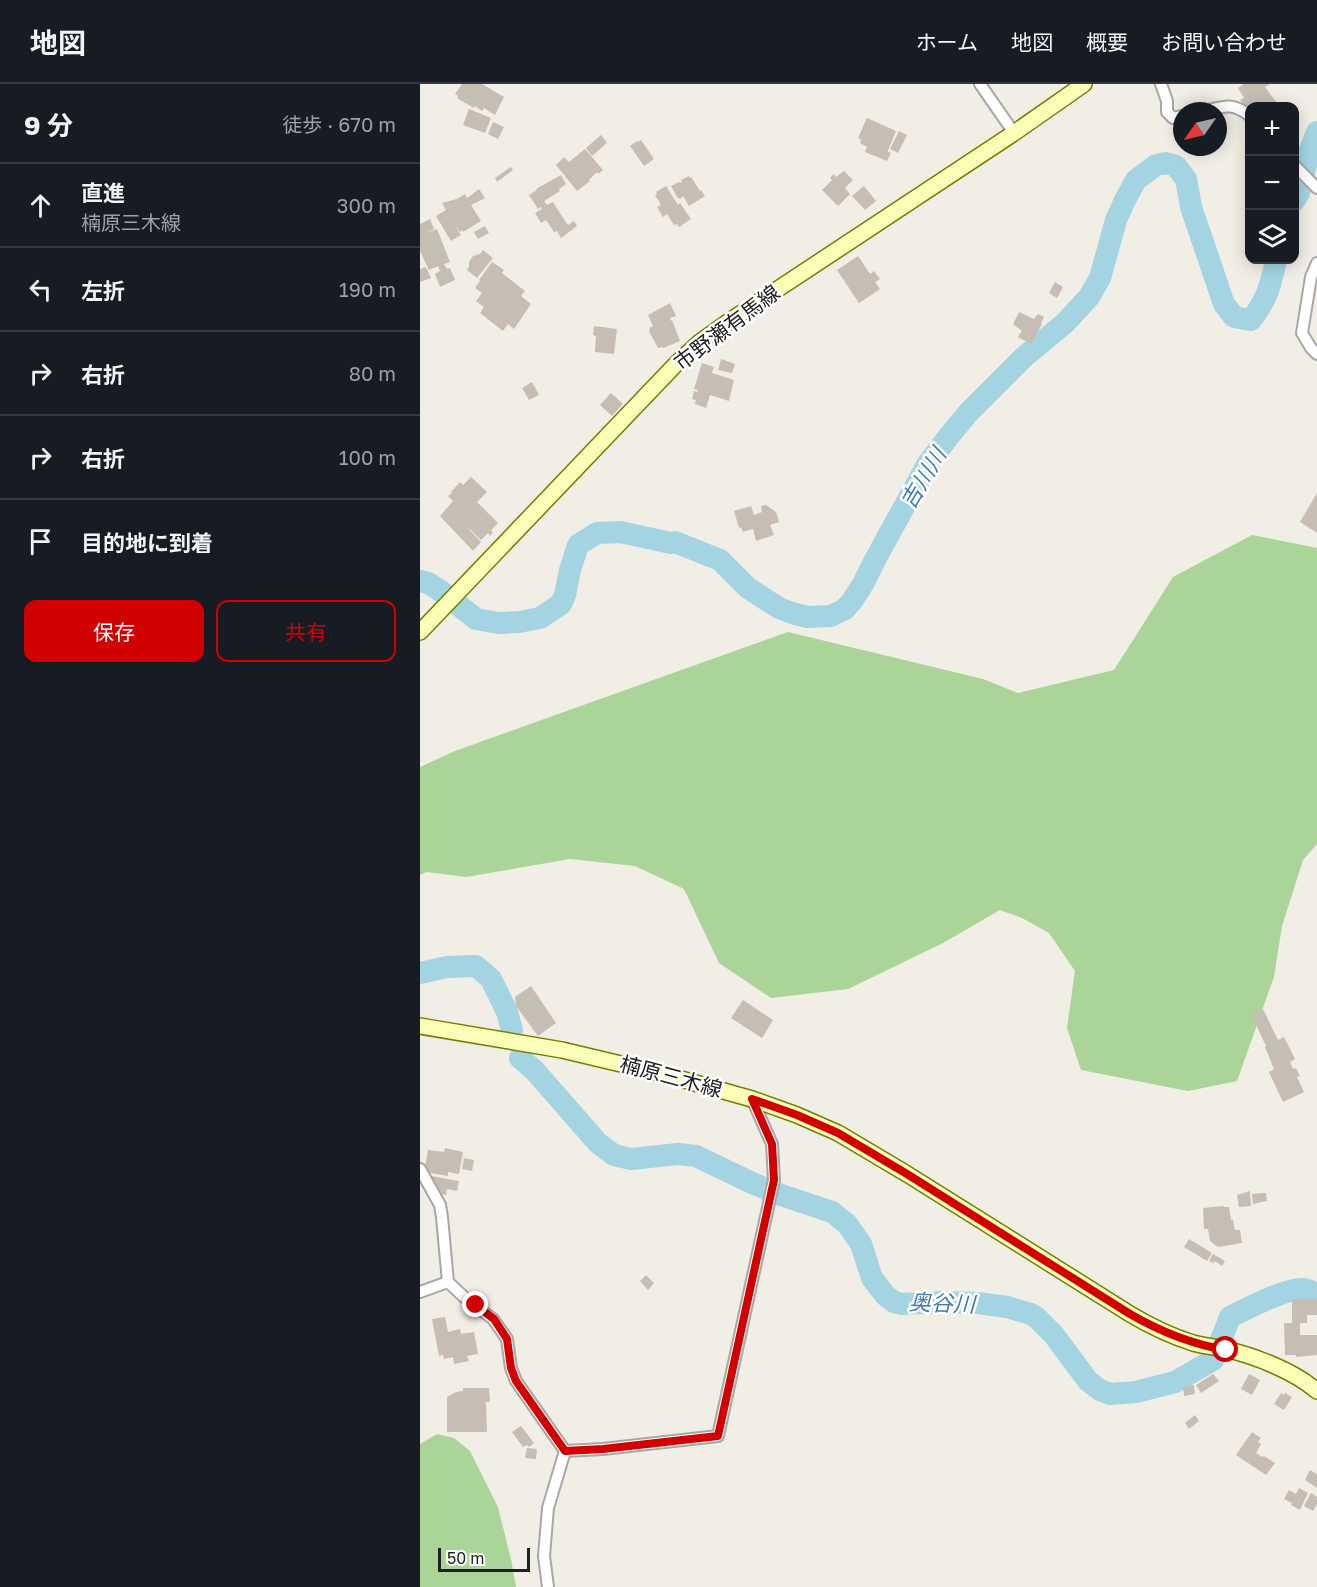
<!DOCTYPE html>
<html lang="ja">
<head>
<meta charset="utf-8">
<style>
	body { margin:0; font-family:"Golos Text","Noto Sans JP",sans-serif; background:#20242c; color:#f1f3f6 }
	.controls { position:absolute; right:18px; top:18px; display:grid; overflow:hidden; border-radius:12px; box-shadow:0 3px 15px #0003 }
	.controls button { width:54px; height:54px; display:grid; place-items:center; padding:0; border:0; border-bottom:2px solid #363941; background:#171b24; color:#f1f3f6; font:30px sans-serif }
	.compass { position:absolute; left:753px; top:18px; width:54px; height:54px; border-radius:50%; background:#171b24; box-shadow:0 3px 15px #0003; rotate:236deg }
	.scale { position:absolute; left:18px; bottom:15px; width:92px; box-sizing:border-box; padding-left:6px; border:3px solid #202020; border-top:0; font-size:16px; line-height:21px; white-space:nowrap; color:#202020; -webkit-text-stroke:4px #fff; paint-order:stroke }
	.stop { position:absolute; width:18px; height:18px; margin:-14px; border:4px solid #d10001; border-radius:50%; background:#fff }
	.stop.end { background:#d10001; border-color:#fff; box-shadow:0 2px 6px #0008 }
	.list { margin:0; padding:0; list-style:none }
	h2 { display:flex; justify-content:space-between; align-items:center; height:78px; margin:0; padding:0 24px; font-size:26px }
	h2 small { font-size:20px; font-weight:400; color:#9ea1a6 }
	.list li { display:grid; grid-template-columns:39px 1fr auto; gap:18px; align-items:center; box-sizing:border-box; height:84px; padding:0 24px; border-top:2px solid #363941 }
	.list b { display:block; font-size:22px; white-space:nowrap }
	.list p { margin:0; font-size:20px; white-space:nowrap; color:#9ea1a6 }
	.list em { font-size:20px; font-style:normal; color:#9ea1a6 }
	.actions { display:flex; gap:12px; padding:18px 24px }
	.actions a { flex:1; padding:14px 0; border:2px solid #d10001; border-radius:12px; text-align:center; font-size:21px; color:#d10001 }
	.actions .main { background:#d10001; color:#fff }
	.icon { flex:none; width:33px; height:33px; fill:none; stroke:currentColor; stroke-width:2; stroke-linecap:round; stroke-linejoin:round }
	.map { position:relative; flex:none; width:897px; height:1503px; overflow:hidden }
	header { display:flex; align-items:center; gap:36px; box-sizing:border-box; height:84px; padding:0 30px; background:#171b24; border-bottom:2px solid #363941 }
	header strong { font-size:28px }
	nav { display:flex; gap:33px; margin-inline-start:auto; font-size:21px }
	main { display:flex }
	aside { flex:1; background:#171b24 }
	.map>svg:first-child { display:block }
	.forest { fill:#aad498 }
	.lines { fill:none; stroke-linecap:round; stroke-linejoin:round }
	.river { stroke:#a4d4e2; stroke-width:22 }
	.building { fill:#c6bdb5 }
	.street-casing { stroke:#a7a7a7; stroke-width:14 }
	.secondary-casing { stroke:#727f00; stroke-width:18 }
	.street { stroke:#fff; stroke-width:10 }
	.secondary { stroke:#fbfeb7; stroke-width:15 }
	.route { stroke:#d10001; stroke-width:8 }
	.labels { text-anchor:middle; stroke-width:5; stroke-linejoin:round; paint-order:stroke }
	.street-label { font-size:21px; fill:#202020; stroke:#fff }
	.water-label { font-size:22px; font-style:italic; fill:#417ab0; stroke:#fff }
</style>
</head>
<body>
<header>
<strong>地図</strong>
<nav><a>ホーム</a><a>地図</a><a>概要</a><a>お問い合わせ</a></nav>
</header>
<main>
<aside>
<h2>9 分<small>徒歩 · 670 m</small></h2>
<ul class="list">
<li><svg class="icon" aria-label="ahead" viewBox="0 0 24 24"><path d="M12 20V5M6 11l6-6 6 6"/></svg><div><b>直進</b><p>楠原三木線</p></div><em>300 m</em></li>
<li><svg class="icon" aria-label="left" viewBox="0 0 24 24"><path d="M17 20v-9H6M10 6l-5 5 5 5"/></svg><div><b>左折</b></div><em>190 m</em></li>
<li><svg class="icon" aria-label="right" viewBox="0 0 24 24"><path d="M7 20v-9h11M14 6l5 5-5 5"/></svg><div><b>右折</b></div><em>80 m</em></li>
<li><svg class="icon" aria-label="right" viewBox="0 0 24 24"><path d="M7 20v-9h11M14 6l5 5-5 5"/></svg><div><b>右折</b></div><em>100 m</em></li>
<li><svg class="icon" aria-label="arrive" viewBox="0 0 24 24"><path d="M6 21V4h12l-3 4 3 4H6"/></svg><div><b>目的地に到着</b></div></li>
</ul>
<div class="actions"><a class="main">保存</a><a>共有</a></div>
</aside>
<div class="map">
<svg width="897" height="1503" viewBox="0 0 897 1503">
	<rect width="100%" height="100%" fill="#f1eee6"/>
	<g class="forest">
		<polygon points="832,451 897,464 897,760 883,776 862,842 854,893 817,997 768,1007 661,986 647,944 655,887 629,849 602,834 580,826 523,859 428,905 351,914 299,879 264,805 215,782 150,775 46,793 6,788 0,791 0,683 35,667 368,548 563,595 598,609 694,586 753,493"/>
		<polygon points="17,1350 34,1354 50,1367 78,1423 91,1475 96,1503 0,1503 0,1360"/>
	</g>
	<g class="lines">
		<g class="river">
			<polyline points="874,117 879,109 889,69 897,48"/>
			<path d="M0 497 8 499 18 505 56 535 78 539 99 538 120 534 141 520 145 511 150 486 158 461 177 449 200 448 251 459 255 458 300 476 328 504 359 524 372 529 387 533 411 532 425 525 432 517 443 500 456 474 507 381 529 352 549 328 604 273 645 239 669 213 680 194 696 136 705 116 716 96 736 81 746 79 756 82 766 95 771 123 804 220 814 233 831 236C847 216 851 200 856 176"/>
			<polyline points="0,889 27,883 56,882 71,895 87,928 92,946"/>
			<path d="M100 974 115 987 178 1059 194 1071 211 1075 258 1070 276 1072 332 1099 361 1111 412 1128 427 1140 441 1160 452 1194 465 1211 474 1218 482 1220 521 1218 558 1219 587 1223 611 1230 617 1234 634 1251 668 1297 680 1306 690 1310 716 1308 755 1298 793 1276 810 1233C826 1225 866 1204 883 1205 887 1205 893 1208 897 1210"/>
		</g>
	</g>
	<g class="building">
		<polygon points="42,0 62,0 84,13 75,31 64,24 62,27 55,22 54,24 37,14 38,12 35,10"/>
		<polygon points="824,0 850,0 845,3 859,22 828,22 827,21 825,23 820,16 824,14 818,4"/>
		<polygon points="49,25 71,34 65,49 43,41"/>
		<polygon points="447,34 476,47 467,69 468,68 471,69 467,77 445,68 447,63 440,59 441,55 438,54"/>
		<polygon points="73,38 84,43 78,55 68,50"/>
		<polygon points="479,47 487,51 478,69 470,65"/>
		<polygon points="181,51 187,59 172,72 166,64"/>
		<polygon points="221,56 234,75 224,82 210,62 217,57 218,58"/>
		<polygon points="165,65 183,86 178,90 177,88 169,96 170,97 157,107 136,81 144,73 149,78"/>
		<polygon points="91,83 93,86 77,98 75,94"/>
		<polygon points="424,87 433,96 425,104 430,110 418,122 402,106 412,96 410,94 414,90 416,93"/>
		<polygon points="141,91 146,100 139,105 140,107 124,117 127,121 133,118 147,140 148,141 154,137 157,142 141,154 137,147 134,148 126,136 121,139 115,129 122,125 121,123 118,125 109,111 117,106 116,105"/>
		<polygon points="269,92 270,94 271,93 280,107 281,106 285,112 269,122 263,112 260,115 257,113 251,102 259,98 260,99 262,98 261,96"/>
		<polygon points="246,102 258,121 260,119 271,135 259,143 257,140 254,141 247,130 243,133 237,123 241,121 235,111 237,110 236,108"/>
		<polygon points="444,102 456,117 445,126 432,112"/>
		<polygon points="59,105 65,114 51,121 61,137 43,148 43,146 40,148 34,140 41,151 31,157 16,132 26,126 22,119 37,115 45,110 47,114"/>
		<polygon points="10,135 14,145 4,149 17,145 30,178 24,180 27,185 30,184 35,196 20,203 15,190 20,187 18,182 9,186 0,167 0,140"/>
		<polygon points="65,142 69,149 58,155 54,148"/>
		<polygon points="63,166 73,174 57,194 47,186 49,182 49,178 53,172 60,170"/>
		<polygon points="438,172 450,190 454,187 460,195 455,198 460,205 439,219 417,186"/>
		<polygon points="72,178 84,186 82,189 105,207 101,212 111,220 94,245 88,240 83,247 60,229 64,223 56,217 62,209 55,204 60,197 59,196"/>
		<polygon points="6,183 11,194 0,198 0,185"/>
		<polygon points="635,198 643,203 637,214 629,209"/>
		<polygon points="250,219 256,232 250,234 251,237 252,236 260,257 243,264 242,263 238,264 229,247 230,244 233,242 228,231"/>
		<polygon points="599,228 614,235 618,230 624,233 621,239 622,240 611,260 598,253 602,247 593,240"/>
		<polygon points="174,242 197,245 194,270 175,268 176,252 173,251"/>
		<polygon points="301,275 315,280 312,289 298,286"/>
		<polygon points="282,279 294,283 289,298 292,289 314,296 309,317 290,311 286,324 275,320 276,316 272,315 274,307 277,308 278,306 274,305"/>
		<polygon points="112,298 119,311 109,316 102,304"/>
		<polygon points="191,309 203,320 192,332 180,321"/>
		<polygon points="51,393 67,408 57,418 78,439 71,446 73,448 70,452 68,449 61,456 50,445 49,445 61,458 53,467 20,432 33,417 28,412 32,409 31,408 40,398 43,401"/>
		<polygon points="897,409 897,449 880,438"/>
		<polygon points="346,421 356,428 359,438 350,441 354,451 336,457 333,445 323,448 321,443 319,444 314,427 331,422 334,431 342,428 341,422"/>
		<polygon points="111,902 136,939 118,952 96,922 95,913"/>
		<polygon points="323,916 353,936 342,954 311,934"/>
		<polygon points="843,925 858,956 864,953 875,975 870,978 873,985 876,984 880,992 877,993 884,1008 863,1018 849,988 854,985 845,963 846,962 831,930"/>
		<polygon points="25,1064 43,1068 39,1090 28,1088 28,1092 4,1088 8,1066 24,1068"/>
		<polygon points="44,1074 54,1076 52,1087 42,1085"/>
		<polygon points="11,1092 39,1097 37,1107 27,1105 26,1111 8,1108"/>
		<polygon points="830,1107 831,1122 819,1123 817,1111"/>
		<polygon points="843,1109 846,1109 847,1117 833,1120 832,1110"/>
		<polygon points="804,1122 804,1123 809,1123 811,1136 813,1136 815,1146 820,1146 822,1159 798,1163 790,1157 788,1145 784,1145 783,1124"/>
		<polygon points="769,1155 792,1169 787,1177 764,1163"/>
		<polygon points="793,1170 805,1177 802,1182 795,1177 793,1179 789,1177"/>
		<polygon points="226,1191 234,1199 228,1206 220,1197"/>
		<polygon points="872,1215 897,1215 897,1231 887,1231 887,1239 880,1239 880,1251 897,1251 897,1271 876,1273 876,1271 865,1271 864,1239 872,1239"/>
		<polygon points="25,1233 28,1248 40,1245 41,1250 54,1248 58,1270 47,1272 49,1277 34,1280 33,1273 24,1275 23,1271 19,1272 12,1235"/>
		<polygon points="793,1290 799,1297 781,1309 776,1301"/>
		<polygon points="829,1290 840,1296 832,1311 821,1305"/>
		<polygon points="774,1301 775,1310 764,1312 763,1303"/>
		<polygon points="43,1304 69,1304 70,1318 66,1318 67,1348 27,1348 27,1313 36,1308 43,1307"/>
		<polygon points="861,1309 864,1311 865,1309 872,1313 864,1326 854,1320"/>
		<polygon points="775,1331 779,1337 769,1345 765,1339"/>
		<polygon points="101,1342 114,1359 109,1363 107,1361 103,1363 92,1348"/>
		<polygon points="832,1348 841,1354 838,1358 841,1360 836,1369 842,1373 844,1372 855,1379 846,1391 816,1371"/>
		<polygon points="107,1364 117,1365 116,1375 105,1374"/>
		<polygon points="890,1386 897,1390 897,1404 885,1396"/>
		<polygon points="879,1404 888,1409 880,1426 871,1421 872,1419 864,1415 869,1406 876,1410"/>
		<polygon points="891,1409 897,1413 897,1420 893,1427 884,1422"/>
	</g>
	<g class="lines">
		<g class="street-casing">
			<g id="street">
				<polyline points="560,0 594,49"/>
				<polyline points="741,0 747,17 747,28 753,34 762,32"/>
				<path d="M785 27C804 22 813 18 830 32"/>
				<polyline points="874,81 897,104"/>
				<polyline points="897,179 891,193 882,249 891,264 897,270"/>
				<polyline points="0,1085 20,1121 22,1133 28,1198 44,1213 73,1235 87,1255 91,1284 96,1297 145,1367"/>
				<polyline points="0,1208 28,1198"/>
				<polyline points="145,1367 183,1365 298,1352 354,1096 352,1060 332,1015"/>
				<polyline points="128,1503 124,1472 128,1424 145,1367"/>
			</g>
		</g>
		<g class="secondary-casing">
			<g id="secondary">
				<polyline points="0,548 257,279 280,258 305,240 594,49 664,0"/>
				<path d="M0 942 142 966 243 990 332 1015 377 1031 418 1049 487 1090 710 1230C730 1242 751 1252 773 1259 784 1262 794 1263 805 1265 835 1272 874 1287 897 1307"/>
			</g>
		</g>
		<use href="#street" class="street"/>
		<use href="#secondary" class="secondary"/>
	</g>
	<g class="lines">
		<path class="route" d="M56 1221 74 1235 87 1255 91 1284 96 1297 145 1367 183 1365 298 1352 354 1096 352 1060 332 1015 377 1031 418 1049 487 1090 710 1230C741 1248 771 1260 806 1266"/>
	</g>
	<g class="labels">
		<g class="street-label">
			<text transform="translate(307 244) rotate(-37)" y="7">市野瀬有馬線</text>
			<text transform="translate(251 993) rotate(15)" y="7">楠原三木線</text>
		</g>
		<g class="water-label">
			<text transform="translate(503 394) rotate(-59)" y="8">吉川川</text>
			<text transform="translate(522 1219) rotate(2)" y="8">奥谷川</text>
		</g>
	</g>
</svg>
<div class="controls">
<button>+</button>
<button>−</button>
<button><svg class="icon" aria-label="layers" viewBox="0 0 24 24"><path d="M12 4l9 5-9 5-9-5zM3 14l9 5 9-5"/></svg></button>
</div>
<svg class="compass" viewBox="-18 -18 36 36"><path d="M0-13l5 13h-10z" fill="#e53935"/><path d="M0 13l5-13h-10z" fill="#9ea1a6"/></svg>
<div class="scale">50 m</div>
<div class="stop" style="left:806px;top:1266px"></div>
<div class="stop end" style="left:56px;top:1221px"></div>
</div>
</main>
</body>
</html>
